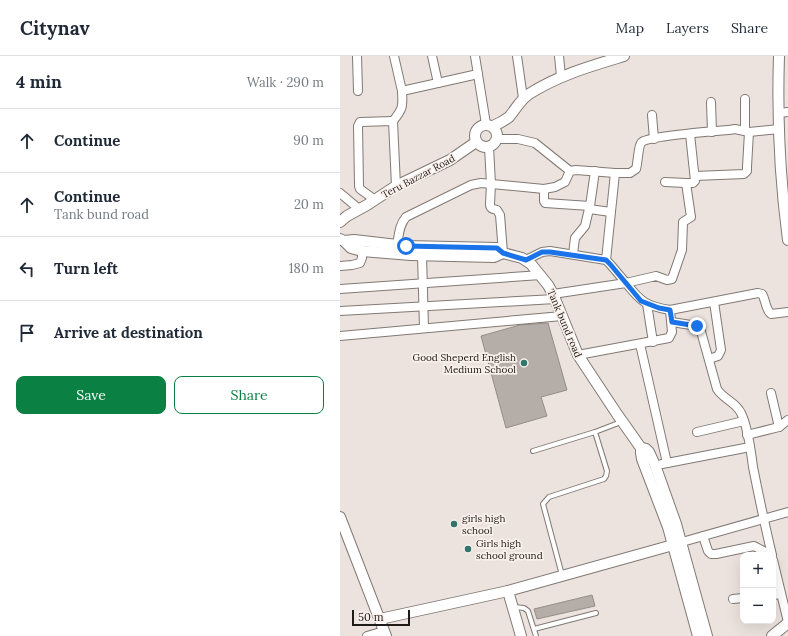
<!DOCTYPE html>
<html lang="en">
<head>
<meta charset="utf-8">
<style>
	body { margin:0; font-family:Lora,serif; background:#f6f6f7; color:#1f2937 }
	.controls { position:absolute; right:12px; bottom:12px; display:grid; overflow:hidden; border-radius:8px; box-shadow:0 4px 16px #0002 }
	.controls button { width:36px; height:36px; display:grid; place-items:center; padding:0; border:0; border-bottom:1px solid #e0e1e3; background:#fff; color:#1f2937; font:20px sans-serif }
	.scale { position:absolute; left:12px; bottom:10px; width:58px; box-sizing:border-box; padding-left:4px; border:2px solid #1e1b19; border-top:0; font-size:11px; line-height:14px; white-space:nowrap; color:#1e1b19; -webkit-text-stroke:3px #faf0eb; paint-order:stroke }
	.stop { position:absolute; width:12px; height:12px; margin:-9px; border:3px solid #1a73e8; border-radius:50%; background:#fff }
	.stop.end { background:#1a73e8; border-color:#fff; box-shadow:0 1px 4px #0008 }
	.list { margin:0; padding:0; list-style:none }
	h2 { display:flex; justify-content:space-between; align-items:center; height:52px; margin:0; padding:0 16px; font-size:17px }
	h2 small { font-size:13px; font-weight:400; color:#747a83 }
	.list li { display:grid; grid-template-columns:26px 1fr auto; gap:12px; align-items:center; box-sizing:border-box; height:64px; padding:0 16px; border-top:1px solid #e0e1e3 }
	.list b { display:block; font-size:15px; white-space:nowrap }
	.list p { margin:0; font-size:13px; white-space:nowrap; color:#747a83 }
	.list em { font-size:13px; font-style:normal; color:#747a83 }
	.actions { display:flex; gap:8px; padding:12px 16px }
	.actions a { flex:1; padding:9px 0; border:1px solid #0b8043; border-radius:8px; text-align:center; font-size:14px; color:#0b8043 }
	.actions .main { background:#0b8043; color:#fff }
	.icon { flex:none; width:22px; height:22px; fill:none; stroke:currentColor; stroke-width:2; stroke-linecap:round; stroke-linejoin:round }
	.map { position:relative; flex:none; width:448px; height:580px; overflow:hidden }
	header { display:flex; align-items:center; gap:24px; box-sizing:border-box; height:56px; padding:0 20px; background:#fff; border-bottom:1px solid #e0e1e3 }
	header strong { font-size:19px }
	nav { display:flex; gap:22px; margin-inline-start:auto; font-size:14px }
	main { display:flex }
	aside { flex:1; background:#fff }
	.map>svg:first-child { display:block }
	.building { fill:#b5ada8; stroke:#968d88 }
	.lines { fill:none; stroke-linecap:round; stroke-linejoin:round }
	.service-casing { stroke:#817974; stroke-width:6 }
	.minor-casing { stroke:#817974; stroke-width:10 }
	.tertiary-casing { stroke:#817974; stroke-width:12 }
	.service { stroke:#fff; stroke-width:4 }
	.minor { stroke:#fff; stroke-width:8 }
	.tertiary { stroke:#fff; stroke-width:10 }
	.route { stroke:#1a73e8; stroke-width:5 }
	.poi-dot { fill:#30766d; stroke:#faf0eb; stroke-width:1.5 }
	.labels { text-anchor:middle; stroke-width:3.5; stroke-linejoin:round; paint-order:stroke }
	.street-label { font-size:10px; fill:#1e1b19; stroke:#faf0eb }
	.poi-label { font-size:10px; fill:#1e1b19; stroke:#faf0eb; text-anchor:start }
</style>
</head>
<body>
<header>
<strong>Citynav</strong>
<nav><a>Map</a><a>Layers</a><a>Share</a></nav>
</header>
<main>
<aside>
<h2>4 min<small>Walk · 290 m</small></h2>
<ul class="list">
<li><svg class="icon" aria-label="ahead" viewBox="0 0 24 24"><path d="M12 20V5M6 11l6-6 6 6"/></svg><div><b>Continue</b></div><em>90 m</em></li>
<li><svg class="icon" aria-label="ahead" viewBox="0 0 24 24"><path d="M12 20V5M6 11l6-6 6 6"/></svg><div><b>Continue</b><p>Tank bund road</p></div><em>20 m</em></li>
<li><svg class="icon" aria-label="left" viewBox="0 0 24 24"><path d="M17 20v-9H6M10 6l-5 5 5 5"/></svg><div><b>Turn left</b></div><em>180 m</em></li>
<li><svg class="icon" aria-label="arrive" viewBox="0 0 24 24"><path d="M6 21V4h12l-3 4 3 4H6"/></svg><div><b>Arrive at destination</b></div></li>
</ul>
<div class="actions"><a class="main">Save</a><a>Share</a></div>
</aside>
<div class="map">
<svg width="448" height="580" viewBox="0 0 448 580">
	<rect width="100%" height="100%" fill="#ece3de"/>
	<g class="building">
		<polygon points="208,267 227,334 201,341 207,360 166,372 141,280 180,269"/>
		<polygon points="252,539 255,550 197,563 194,553"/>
	</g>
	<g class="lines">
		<g class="service-casing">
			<g id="service">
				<polyline points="193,395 255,376"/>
				<polyline points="222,519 203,448 209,441 264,423 266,420 267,415 255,376 281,366"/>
				<polyline points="174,551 184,552 188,555 196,580"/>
				<polyline points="194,573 256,557"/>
			</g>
		</g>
		<g class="minor-casing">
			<g id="minor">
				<polyline points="17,0 18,35"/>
				<polyline points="54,0 62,35 138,18"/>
				<polyline points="92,0 98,27"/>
				<polyline points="135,0 146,68"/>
				<polyline points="177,0 183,42"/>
				<polyline points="219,0 221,20"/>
				<polyline points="405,43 405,75"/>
				<polyline points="371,46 372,76"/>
				<polyline points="439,57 448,56"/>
				<polyline points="312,59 314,83"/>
				<path d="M53 65C63 53 63 50 62 35"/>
				<polyline points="157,83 178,83 195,87 230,115"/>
				<path d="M149 91 151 128 150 148C150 153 153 153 157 154L160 159 163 197"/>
				<path d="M275 117H290L296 113C298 107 298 89 302 86 310 80 376 75 389 74L395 73 409 76 439 73"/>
				<polyline points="355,120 404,118 407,115 407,111 409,76"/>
				<polyline points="325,126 346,127"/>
				<polyline points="204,133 204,145 205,147 250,150 255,115"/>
				<polyline points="0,137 19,153"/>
				<polyline points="35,144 20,133 19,130 18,70 20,66 53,65 56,130"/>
				<polyline points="250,150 249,153 271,156"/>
				<path d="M57 189C59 179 59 169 66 161L131 129 141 127 204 133 215 131 225 126 230 115 236 114 275 117 266 204"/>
				<polyline points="233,198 235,182 245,170 249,153"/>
				<polyline points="82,199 84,272"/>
				<polyline points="186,204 202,196 210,195 266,204 270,208 286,227 316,220 327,224 332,223 342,194 343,166 351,161 346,127 353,127 355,125 350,78"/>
				<polyline points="0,210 12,209 20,207 22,202 22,195"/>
				<polyline points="0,233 201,219"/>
				<path d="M213 238 286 227C301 246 306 250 330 254L418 237 422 238C426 244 425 253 431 258L448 256"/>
				<polyline points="307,248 313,286"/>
				<polyline points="0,255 215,243"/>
				<path d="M332 266 357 270 360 272 377 333C383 343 396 346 401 357 408 371 411 395 413 411 419 441 425 470 432 499"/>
				<polyline points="0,280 222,260"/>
				<polyline points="300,288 327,407"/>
				<polyline points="238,299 329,282 332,276 330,254"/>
				<polyline points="369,303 378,300 381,294 374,246"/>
				<polyline points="431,337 439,371"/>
				<polyline points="357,376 404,365"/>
				<polyline points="407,379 439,371 448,364"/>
				<polyline points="322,408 410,391"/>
				<polyline points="363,480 368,495 371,498 376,498 414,490 431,499"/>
				<polyline points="335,488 448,456"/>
				<polyline points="433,504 448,566"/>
				<polyline points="433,539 441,538"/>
				<polyline points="393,543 403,542"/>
				<polyline points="27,580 44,575"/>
			</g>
		</g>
		<g class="tertiary-casing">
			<g id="tertiary">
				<path d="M439 0C437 61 440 124 448 184"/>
				<circle cx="146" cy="80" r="11"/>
				<path d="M153 70C158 68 164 65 169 61 176 53 180 44 189 38 219 19 251 10 284 0"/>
				<polyline points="0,166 7,160 27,149 56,130 110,104 136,86"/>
				<polyline points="0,183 4,185 11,192 22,195 71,199 154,201 163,197"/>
				<polyline points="4,185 14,184 66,190 157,192 163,197 182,202 191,208 208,229 213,238 238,299 277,358 301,392"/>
				<polyline points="301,392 306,393 309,396 315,409 336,468 367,580"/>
				<polyline points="301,392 301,397 302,403 328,471 358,580"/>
				<polyline points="0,461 46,580"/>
				<polyline points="168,535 181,580"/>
				<polyline points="40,563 168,535 333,489"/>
				<polyline points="432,580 448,567"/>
			</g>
		</g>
		<use href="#service" class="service"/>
		<use href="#minor" class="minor"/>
		<use href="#tertiary" class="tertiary"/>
	</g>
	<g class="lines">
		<polyline class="route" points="66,190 157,192 163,197 186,204 202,196 210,196 266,204 270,208 301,245 319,252 330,254 332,266 357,270"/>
	</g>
	<g class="poi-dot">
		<circle cx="184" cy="307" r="4"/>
		<circle cx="114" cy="468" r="4"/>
		<circle cx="128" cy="493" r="4"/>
	</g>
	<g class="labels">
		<g class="street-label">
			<text transform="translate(78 120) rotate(-28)" y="4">Teru Bazzar Road</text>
			<text transform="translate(225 267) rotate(67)" y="4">Tank bund road</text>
		</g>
		<g class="poi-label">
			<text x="176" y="305" text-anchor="end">Good Sheperd English<tspan x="176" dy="12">Medium School</tspan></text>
			<text x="122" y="466">girls high<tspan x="122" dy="12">school</tspan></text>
			<text x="136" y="491">Girls high<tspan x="136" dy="12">school ground</tspan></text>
		</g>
	</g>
</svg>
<div class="controls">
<button>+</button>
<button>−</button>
</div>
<div class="scale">50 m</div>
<div class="stop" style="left:66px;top:190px"></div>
<div class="stop end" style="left:357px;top:270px"></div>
</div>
</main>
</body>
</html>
